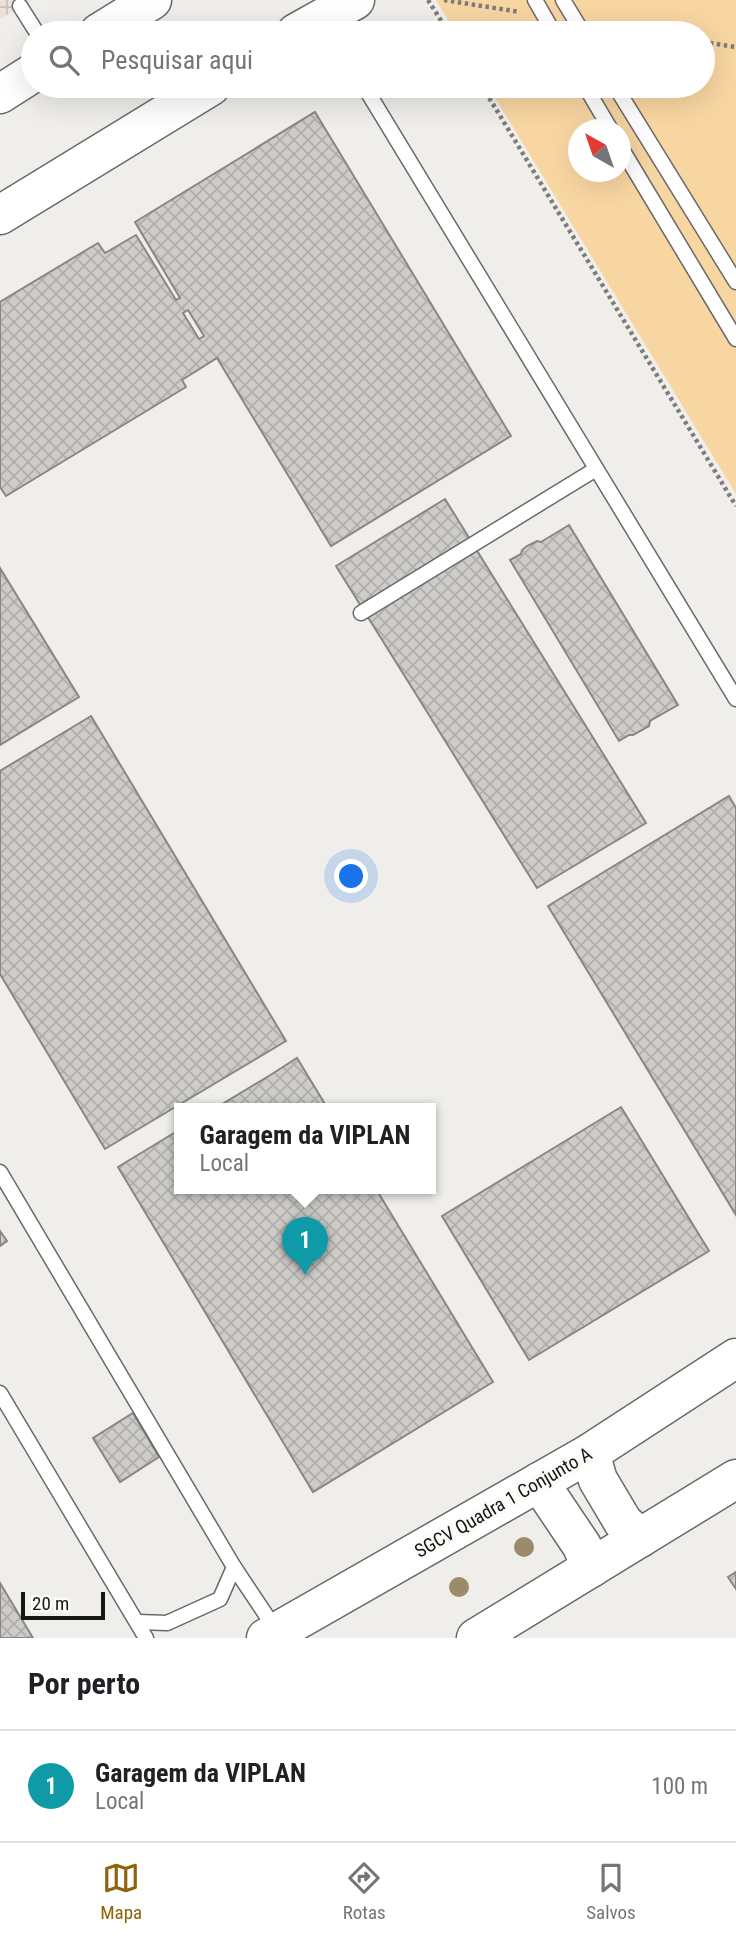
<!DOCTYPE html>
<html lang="pt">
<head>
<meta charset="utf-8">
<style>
	body { margin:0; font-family:"Roboto Condensed",sans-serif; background:#f6f6f6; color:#202124 }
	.compass { position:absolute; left:568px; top:119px; width:63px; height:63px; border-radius:50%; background:#fff; box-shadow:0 7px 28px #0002; rotate:320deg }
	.scale { position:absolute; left:21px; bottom:18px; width:84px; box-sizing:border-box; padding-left:7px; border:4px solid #151514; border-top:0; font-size:19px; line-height:24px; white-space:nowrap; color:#151514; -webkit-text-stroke:5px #fdfbf8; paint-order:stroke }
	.you { position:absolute; left:352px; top:877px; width:24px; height:24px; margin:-18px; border:5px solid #fff; border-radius:50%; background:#1a73e8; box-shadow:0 0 0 10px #1a73e833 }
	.badge { display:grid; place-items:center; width:46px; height:46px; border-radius:50%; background:#8f630a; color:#fff; font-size:23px; font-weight:700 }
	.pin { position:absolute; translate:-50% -58px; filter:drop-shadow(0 2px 4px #0008) }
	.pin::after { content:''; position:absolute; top:37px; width:24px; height:21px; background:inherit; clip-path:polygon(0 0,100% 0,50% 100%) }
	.popup { position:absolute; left:174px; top:1103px; width:262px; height:91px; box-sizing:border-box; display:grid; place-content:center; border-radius:0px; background:#fff; filter:drop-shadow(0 2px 5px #0005); font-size:23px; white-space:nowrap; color:#757577 }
	.popup b { font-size:26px; color:#202124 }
	.popup::after { content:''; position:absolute; left:50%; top:100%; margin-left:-14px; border:14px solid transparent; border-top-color:#fff }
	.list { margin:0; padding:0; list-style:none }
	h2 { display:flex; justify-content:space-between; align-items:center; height:91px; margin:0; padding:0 28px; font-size:30px }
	h2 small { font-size:23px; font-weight:400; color:#757577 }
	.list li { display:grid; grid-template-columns:46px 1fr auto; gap:21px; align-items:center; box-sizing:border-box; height:112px; padding:0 28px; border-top:2px solid #e0e0e0 }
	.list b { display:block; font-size:26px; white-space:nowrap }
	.list p { margin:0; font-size:23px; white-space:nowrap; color:#757577 }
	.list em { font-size:23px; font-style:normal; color:#757577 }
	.icon { flex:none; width:38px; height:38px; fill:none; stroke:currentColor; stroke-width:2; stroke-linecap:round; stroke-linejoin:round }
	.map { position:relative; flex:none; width:736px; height:1638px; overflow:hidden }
	.search { position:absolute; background:#fff; box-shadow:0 7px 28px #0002; left:21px; right:21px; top:21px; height:77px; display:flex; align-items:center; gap:18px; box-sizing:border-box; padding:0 24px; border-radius:38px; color:#757577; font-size:26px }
	.sheet { height:203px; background:#fff }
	nav { display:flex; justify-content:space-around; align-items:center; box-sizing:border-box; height:98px; border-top:2px solid #e0e0e0; background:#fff; font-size:19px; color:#757577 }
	nav a { display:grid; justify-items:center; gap:4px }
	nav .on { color:#8f630a }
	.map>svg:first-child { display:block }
	.industrial { fill:url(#industrial-grid) }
	.green { fill:#f8d6a2; fill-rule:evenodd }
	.building { fill:url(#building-cross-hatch); stroke:#898785; stroke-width:2; fill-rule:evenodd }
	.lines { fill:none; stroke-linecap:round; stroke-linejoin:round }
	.lane-casing { stroke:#6b6967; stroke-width:17 }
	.secondary-casing { stroke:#6b6967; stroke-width:41 }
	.path { stroke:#7d7c7a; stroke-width:4.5; stroke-dasharray:3.5 3.5; stroke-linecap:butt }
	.lane { stroke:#fff; stroke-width:14 }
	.secondary { stroke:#fff; stroke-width:38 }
	.tree { fill:#9c8b6a }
	.labels { text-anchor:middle; stroke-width:7; stroke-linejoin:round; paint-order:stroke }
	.street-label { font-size:19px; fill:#151514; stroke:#fdfbf8 }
</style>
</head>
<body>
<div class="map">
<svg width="736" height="1638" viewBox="0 0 736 1638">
	<defs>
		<pattern id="industrial-grid" width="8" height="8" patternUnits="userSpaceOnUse" patternTransform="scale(1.75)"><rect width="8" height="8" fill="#e9e2d9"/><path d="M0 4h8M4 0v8" fill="none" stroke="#c7c1b9"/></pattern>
		<pattern id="building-cross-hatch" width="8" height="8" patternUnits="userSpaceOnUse" patternTransform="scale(1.75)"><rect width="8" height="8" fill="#ceccc9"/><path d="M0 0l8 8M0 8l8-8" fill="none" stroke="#b0aeac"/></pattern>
	</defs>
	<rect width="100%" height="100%" fill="#f0eeeb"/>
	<polygon class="industrial" points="0,0 32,0 0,19"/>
	<path class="green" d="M436 0H736V494L488 86H703V33H456ZM578 130H620V172H578Z"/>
	<g class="building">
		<path d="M315 112 511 436 331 546 217 358 182 380 186 387 6 496 0 487V302L98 243 105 253 136 235 176 300 180 298 135 222ZM188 310 204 336 199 339 183 313Z"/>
		<polygon points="445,499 646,823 537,888 336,566"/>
		<polygon points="569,525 678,705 650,721 649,726 633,735 629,735 619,741 510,560 521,554 522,550 527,546 537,541 541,542"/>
		<polygon points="0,568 79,697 0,745"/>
		<polygon points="91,716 286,1041 105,1149 0,974 0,771"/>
		<polygon points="729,796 736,808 736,1215 548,906"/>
		<polygon points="297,1058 328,1109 214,1109 272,1074"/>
		<polygon points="621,1107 709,1251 529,1360 442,1216"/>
		<polygon points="179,1130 179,1189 376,1189 493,1382 313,1492 118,1167"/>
		<polygon points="0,1231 7,1241 0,1246"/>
		<polygon points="133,1413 159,1457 120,1482 93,1438"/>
		<polygon points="736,1572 736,1589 728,1577"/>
		<polygon points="0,1583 33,1638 0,1638"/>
	</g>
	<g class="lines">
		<g class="lane-casing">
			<g id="lane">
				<polyline points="535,0 554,33"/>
				<polyline points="563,0 583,33"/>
				<polyline points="20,6 37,33"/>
				<polyline points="364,86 736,699"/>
				<polyline points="585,86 611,130"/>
				<polyline points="615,86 736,282"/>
				<polyline points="620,146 736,339"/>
				<polyline points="361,613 596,469"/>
				<polyline points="0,1172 234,1567 276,1630"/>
				<polyline points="0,1393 146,1638"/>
				<polyline points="138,1622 167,1623 220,1599 234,1567"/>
			</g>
		</g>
		<g class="secondary-casing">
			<g id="secondary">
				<polyline points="99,33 152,0"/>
				<polyline points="296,33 355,0"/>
				<polyline points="0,94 33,73"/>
				<polyline points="0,215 211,86"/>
				<polyline points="590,1453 598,1480 623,1522 640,1538"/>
				<polyline points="539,1482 582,1546 591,1568"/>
				<polyline points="266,1638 590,1453 736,1358"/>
				<polyline points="476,1638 736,1479"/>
			</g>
		</g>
		<g class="path">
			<polyline points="428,0 449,33"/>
			<polyline points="444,0 520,12"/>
			<polyline points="601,25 649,33"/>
			<polyline points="703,42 736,47"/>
			<polyline points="482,86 736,506"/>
		</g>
		<use href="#lane" class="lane"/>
		<use href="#secondary" class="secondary"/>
	</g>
	<g class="tree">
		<circle cx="524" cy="1547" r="10"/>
		<circle cx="459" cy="1587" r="10"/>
	</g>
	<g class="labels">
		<g class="street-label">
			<text transform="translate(503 1502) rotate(-30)" y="7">SGCV Quadra 1 Conjunto A</text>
		</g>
	</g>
</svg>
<svg class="compass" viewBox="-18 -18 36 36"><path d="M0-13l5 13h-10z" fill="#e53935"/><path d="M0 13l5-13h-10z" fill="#757577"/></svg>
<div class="scale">20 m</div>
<div class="you"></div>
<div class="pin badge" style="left:305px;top:1275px;background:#0f9aa8">1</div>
<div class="popup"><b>Garagem da VIPLAN</b>Local</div>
<div class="search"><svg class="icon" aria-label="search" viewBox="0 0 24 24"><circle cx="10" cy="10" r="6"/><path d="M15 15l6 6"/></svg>Pesquisar aqui</div>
</div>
<section class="sheet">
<h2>Por perto<small></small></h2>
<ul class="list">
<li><span class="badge" style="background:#0f9aa8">1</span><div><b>Garagem da VIPLAN</b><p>Local</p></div><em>100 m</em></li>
</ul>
</section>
<nav>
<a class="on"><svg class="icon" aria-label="map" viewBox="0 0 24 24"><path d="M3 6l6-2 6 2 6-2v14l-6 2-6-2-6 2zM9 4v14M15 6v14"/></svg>Mapa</a>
<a><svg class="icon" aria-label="directions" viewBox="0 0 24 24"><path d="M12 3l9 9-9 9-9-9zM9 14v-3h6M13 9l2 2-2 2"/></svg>Rotas</a>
<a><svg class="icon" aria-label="saved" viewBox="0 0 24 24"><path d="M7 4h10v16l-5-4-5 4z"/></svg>Salvos</a>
</nav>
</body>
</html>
